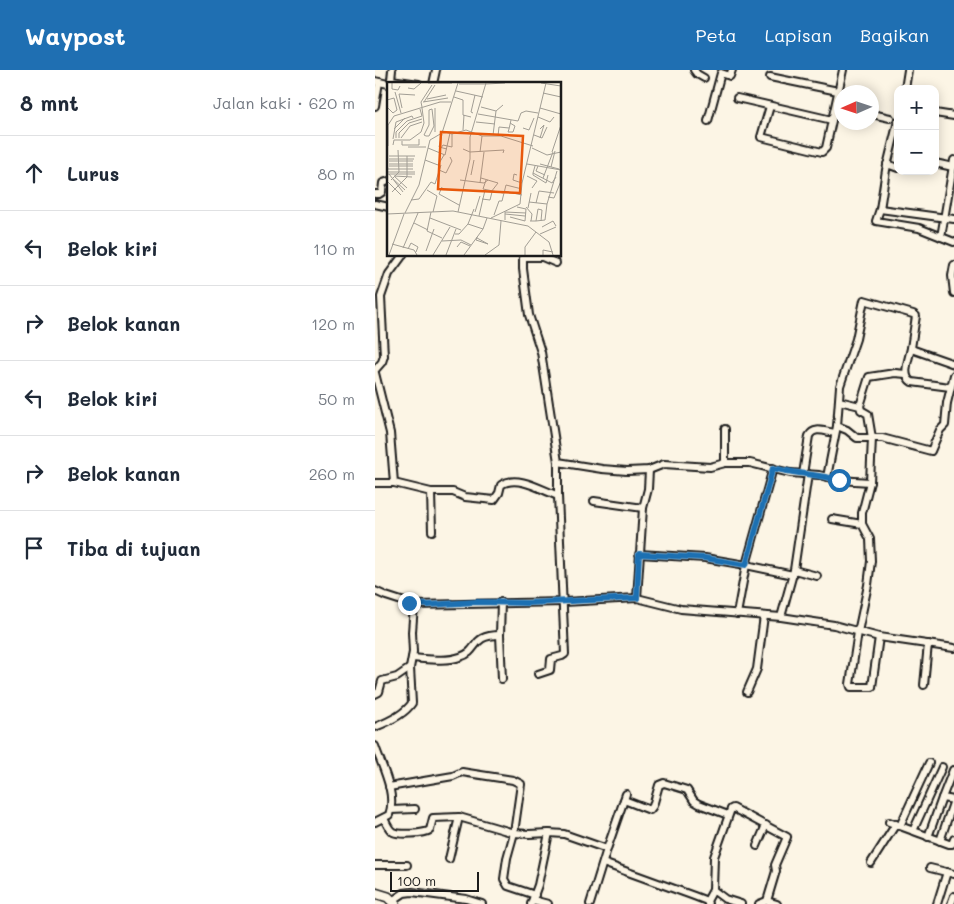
<!DOCTYPE html>
<html lang="id">
<head>
<meta charset="utf-8">
<style>
	body { margin:0; font-family:Mali,sans-serif; background:#f2f2f3; color:#1f2937 }
	.controls { position:absolute; right:15px; top:15px; display:grid; overflow:hidden; border-radius:10px; box-shadow:0 2px 12px #0003 }
	.controls button { width:45px; height:45px; display:grid; place-items:center; padding:0; border:0; border-bottom:1px solid #e0e1e3; background:#fff; color:#1f2937; font:25px sans-serif }
	.compass { position:absolute; left:459px; top:15px; width:45px; height:45px; border-radius:50%; background:#fff; box-shadow:0 2px 12px #0003; rotate:267deg }
	.scale { position:absolute; left:15px; bottom:12px; width:89px; box-sizing:border-box; padding-left:5px; border:2px solid #1c1c1c; border-top:0; font-size:14px; line-height:18px; white-space:nowrap; color:#1c1c1c; -webkit-text-stroke:4px #fcf5e5; paint-order:stroke }
	.stop { position:absolute; width:15px; height:15px; margin:-11px; border:4px solid #1f6fb2; border-radius:50%; background:#fff }
	.stop.end { background:#1f6fb2; border-color:#fff; box-shadow:0 1px 5px #0008 }
	.list { margin:0; padding:0; list-style:none }
	h2 { display:flex; justify-content:space-between; align-items:center; height:65px; margin:0; padding:0 20px; font-size:21px }
	h2 small { font-size:16px; font-weight:400; color:#747a83 }
	.list li { display:grid; grid-template-columns:32px 1fr auto; gap:15px; align-items:center; box-sizing:border-box; height:75px; padding:0 20px; border-top:1px solid #e0e1e3 }
	.list b { display:block; font-size:19px; white-space:nowrap }
	.list em { font-size:16px; font-style:normal; color:#747a83 }
	.icon { flex:none; width:28px; height:28px; fill:none; stroke:currentColor; stroke-width:2; stroke-linecap:round; stroke-linejoin:round }
	.map { position:relative; flex:none; width:579px; height:834px; overflow:hidden }
	header { display:flex; align-items:center; gap:30px; box-sizing:border-box; height:70px; padding:0 25px; background:#1f6fb2; color:#fff }
	header strong { font-size:24px }
	nav { display:flex; gap:28px; margin-inline-start:auto; font-size:18px }
	main { display:flex }
	aside { flex:1; background:#fff }
	.map>svg:first-child { display:block }
	.lines { fill:none; stroke-linecap:round; stroke-linejoin:round }
	.street-casing { stroke:#1c1c1c; stroke-width:10 }
	.secondary-casing { stroke:#1c1c1c; stroke-width:12 }
	.street { stroke:#fcf5e5; stroke-width:6 }
	.secondary { stroke:#fcf5e5; stroke-width:9 }
	.route { stroke:#1f6fb2; stroke-width:6 }
	.inset-road { fill:none; stroke:#a29e95; stroke-width:1 }
	.view { fill:#e8590c; fill-opacity:0.15; stroke:#e8590c; stroke-width:2.5 }
	.inset-edge { fill:none; stroke:#1c1c1c; stroke-width:2.5 }
</style>
</head>
<body>
<header>
<strong>Waypost</strong>
<nav><a>Peta</a><a>Lapisan</a><a>Bagikan</a></nav>
</header>
<main>
<aside>
<h2>8 mnt<small>Jalan kaki · 620 m</small></h2>
<ul class="list">
<li><svg class="icon" aria-label="ahead" viewBox="0 0 24 24"><path d="M12 20V5M6 11l6-6 6 6"/></svg><div><b>Lurus</b></div><em>80 m</em></li>
<li><svg class="icon" aria-label="left" viewBox="0 0 24 24"><path d="M17 20v-9H6M10 6l-5 5 5 5"/></svg><div><b>Belok kiri</b></div><em>110 m</em></li>
<li><svg class="icon" aria-label="right" viewBox="0 0 24 24"><path d="M7 20v-9h11M14 6l5 5-5 5"/></svg><div><b>Belok kanan</b></div><em>120 m</em></li>
<li><svg class="icon" aria-label="left" viewBox="0 0 24 24"><path d="M17 20v-9H6M10 6l-5 5 5 5"/></svg><div><b>Belok kiri</b></div><em>50 m</em></li>
<li><svg class="icon" aria-label="right" viewBox="0 0 24 24"><path d="M7 20v-9h11M14 6l5 5-5 5"/></svg><div><b>Belok kanan</b></div><em>260 m</em></li>
<li><svg class="icon" aria-label="arrive" viewBox="0 0 24 24"><path d="M6 21V4h12l-3 4 3 4H6"/></svg><div><b>Tiba di tujuan</b></div></li>
</ul>
</aside>
<div class="map">
<svg width="579" height="834" viewBox="0 0 579 834">
	<rect width="100%" height="100%" fill="#fcf5e5"/>
	<filter id="ink" filterUnits="userSpaceOnUse"><feTurbulence type="fractalNoise" baseFrequency=".02" numOctaves="2"/><feDisplacementMap in="SourceGraphic" scale="10" xChannelSelector="R" yChannelSelector="G"/><feConvolveMatrix kernelMatrix="1 2 1 2 8 2 1 2 1" color-interpolation-filters="sRGB"/></filter>
	<g filter="url(#ink)">
		<g class="lines">
			<g class="street-casing">
				<g id="street">
					<polyline points="17,0 16,10 44,14"/>
					<polyline points="319,0 322,4 329,8"/>
					<polyline points="395,7 463,21"/>
					<polyline points="0,11 13,14 16,10"/>
					<polyline points="58,14 61,0"/>
					<polyline points="530,19 533,0"/>
					<polyline points="362,28 457,50"/>
					<polyline points="0,36 4,12"/>
					<polyline points="395,36 386,67 447,82 451,78 468,0"/>
					<polyline points="560,43 579,46"/>
					<polyline points="497,44 515,48"/>
					<polyline points="333,51 346,3 355,6 357,0"/>
					<polyline points="523,51 511,100 505,139 501,151 544,158 579,172"/>
					<polyline points="560,93 578,97"/>
					<polyline points="512,94 523,98"/>
					<polyline points="0,124 4,124 7,122 8,113 14,111"/>
					<polyline points="0,134 14,137"/>
					<polyline points="505,139 579,149"/>
					<polyline points="566,167 579,90"/>
					<polyline points="579,195 577,206 579,223"/>
					<path d="M536 278C534 289 526 306 537 312L575 317"/>
					<polyline points="0,300 7,292 9,286 6,227 14,204 28,185"/>
					<polyline points="0,303 15,363 19,413"/>
					<polyline points="464,331 485,336 486,340 493,344 497,368 495,412 487,443 487,454 495,469 496,491 493,515 483,562 475,614 476,617 497,617 504,567"/>
					<polyline points="485,336 494,307 520,303 531,304"/>
					<polyline points="462,356 472,360 482,368 507,368 556,381 565,360 570,355 572,333 579,305"/>
					<polyline points="183,392 227,399 252,401 274,400 289,394 335,397 350,393 375,393 415,403 444,405 464,410 495,412"/>
					<polyline points="350,393 350,359"/>
					<path d="M428 404 434 366C439 356 451 362 460 363"/>
					<polyline points="452,407 462,356 465,316 481,269 489,230 538,244 541,246 536,278 539,280 579,294"/>
					<path d="M0 413H19L56 422H78L90 427 119 430 124 423 126 415C142 404 167 420 183 426"/>
					<polyline points="56,422 57,461"/>
					<polyline points="219,431 268,438"/>
					<polyline points="457,449 487,454"/>
					<polyline points="264,484 330,488 371,495 418,505"/>
					<polyline points="419,500 442,506"/>
					<polyline points="0,521 11,526 39,535 189,532 262,528 306,539 406,547 459,555 504,567 579,578"/>
					<polyline points="262,528 268,438 273,419 274,400"/>
					<polyline points="126,532 125,565 127,609"/>
					<polyline points="362,544 371,495 398,398"/>
					<polyline points="406,547 419,500 433,404"/>
					<path d="M37 588C52 589 71 592 85 587 105 581 95 565 125 565"/>
					<polyline points="163,604 175,600 176,589 187,586 190,584 183,426 183,392 166,282 154,245 148,199 148,187 167,187 181,193"/>
					<polyline points="549,615 553,574"/>
					<polyline points="372,622 382,599 389,546"/>
					<polyline points="0,624 4,622 7,611 22,607 35,598"/>
					<path d="M0 657C13 652 29 645 37 633L35 598 38 582 37 562 39 535"/>
					<path d="M0 676C7 697 22 724 14 745L0 752"/>
					<polyline points="14,717 78,706 87,702 93,703 138,710 146,714 139,763 132,788 129,809 133,816 160,825"/>
					<polyline points="567,728 578,700"/>
					<polyline points="249,730 275,740 278,736 284,715 289,713 312,720 319,731 324,734 353,745"/>
					<polyline points="16,740 40,739"/>
					<path d="M9 748C11 752 13 759 18 762 25 765 49 764 55 760L58 748 84 747 139 763 154 764 174 763 189 764 232 779 215 834"/>
					<polyline points="514,752 574,774 577,774 579,769"/>
					<polyline points="525,756 554,693"/>
					<polyline points="538,761 567,697"/>
					<polyline points="553,767 567,728 579,730"/>
					<polyline points="565,771 579,730"/>
					<polyline points="382,776 391,755"/>
					<polyline points="232,779 251,724"/>
					<polyline points="74,789 84,747"/>
					<polyline points="228,793 319,826 332,831 333,834"/>
					<polyline points="496,793 521,754"/>
					<polyline points="0,795 32,795"/>
					<polyline points="555,798 579,804"/>
					<polyline points="338,820 350,829 366,834"/>
					<polyline points="158,830 173,834"/>
					<polyline points="17,831 29,823 37,822 91,829 107,834"/>
					<polyline points="332,831 338,820 339,787 356,739 358,738 412,767 400,795 401,801 392,831"/>
					<polyline points="156,834 163,815 174,763"/>
					<polyline points="384,834 392,831 402,834"/>
					<polyline points="562,834 572,802"/>
					<polyline points="576,834 579,826"/>
				</g>
			</g>
			<g class="secondary-casing">
				<polyline id="secondary" points="0,823 13,827 20,834"/>
			</g>
			<use href="#street" class="street"/>
			<use href="#secondary" class="secondary"/>
		</g>
	</g>
	<g class="lines" filter="url(#ink)">
		<path class="route" d="M34 533 53 535 101 532 152 533 262 528 264 484 330 488 371 495 398 398C420 404 441 404 464 410"/>
	</g>
	<g transform="translate(12 12)">
		<rect width="174" height="174" fill="#fcf5e5"/>
		<path class="inset-road" d="M5 1V7L11 8 13 4M41 1H65M154 1 174 4M72 2H99M99 2 118 1M21 6 27 7 34 1M69 9 96 15M8 10 14 31M156 11 174 15M67 15 76 18V33L84 35M40 17 59 13M0 18 7 16 10 28 6 31 0 25M36 20 61 16M37 20 48 3M35 25 34 20 45 3M94 25 109 29M15 26 12 12 28 13M153 26 174 32M86 31 84 30 88 13M91 32 131 39 134 31 139 29 151 31M151 35 163 40 167 35M89 40 108 42M123 41 128 44 126 50H121L122 47 124 38M136 46 142 48 147 36M7 47 18 36M76 48 77 33M55 49 65 52 79 48 95 54H114L146 64M48 50V26M55 52 52 65 60 67M106 53 109 29 116 23M147 53 155 56 160 45M39 54H42L47 44 45 27 42 28M39 54 37 53 42 43V28M111 54 112 45 122 46M9 56V50L20 39 35 34 33 27M12 56V51L22 41 35 37M14 56 23 44 35 40M153 56 157 43 153 47M6 57 9 40 25 34 26 36M15 59V63H32V57M6 63 7 58H23L34 50 37 41 35 26M1 64V43L7 34 53 20H64M21 65H39M41 66 58 73 63 51M54 66 56 63 65 65V52M145 66 160 73 174 70M76 67 83 70 117 68 116 71M93 70 95 54M165 70 174 43M2 74H28M2 77H27M38 78 51 83 57 73M2 79H26M2 82H26M140 82 174 88M153 82 172 87M2 84H26M148 84 146 91 165 101 169 95M151 84 149 89 158 93M164 85 168 69M1 87H26M52 88 59 91 65 79 63 75M0 90H28M146 91V93L159 101 161 93M0 92H28M2 92 16 110M84 93 87 78M130 93 127 92 126 98 135 101M140 94 150 99 145 106M5 96 18 108M94 96 111 101 104 110M156 96 166 70M4 98 12 90 11 68M73 98 97 101 101 98M99 98 96 107 116 111M0 99 14 113M93 101 97 70M55 105 52 112 72 123M20 106 7 94 25 95M40 108 50 114 46 130M117 109 135 113M5 110 20 95V74M161 115 167 116 174 99M95 117 103 118 105 110M24 118 32 117 44 100 48 102 54 83M142 120 160 122 170 89M149 121 152 109 167 111M139 125 145 132 144 139M141 126 144 111M44 130 40 149 55 156M71 130 83 77V55L99 1M88 130 93 114M18 131 32 103 43 58 55 51 71 1M0 132 66 129 141 144 162 160 166 173M118 132 138 134M107 133 112 119H115L119 103 135 107M92 134 98 108M123 135 138 139 139 127 130 125M43 136 74 148M104 136 133 122 135 101 159 1M118 138V130L139 131M143 139H149L151 127 155 128 154 139M149 139 158 138 160 122M27 141 41 148M81 142 96 147M155 145 166 139 169 144M68 152H72L81 142 87 127M153 152 169 145M90 156 101 162 89 158 90 155M55 159 74 158 84 163M5 162 27 168 30 173M70 165 74 160 83 164M16 166 31 131M21 167 24 161 31 165 29 170M39 169 47 147M2 173 17 132M46 173 63 145M59 173 69 147M77 173 96 147 100 136M98 173 112 163 114 139M138 173V165L149 150M156 173V168L166 170"/>
		<path class="view" d="M54 50 136 54 133 111 51 107Z"/>
		<rect width="174" height="174" class="inset-edge"/>
	</g>
</svg>
<div class="controls">
<button>+</button>
<button>−</button>
</div>
<svg class="compass" viewBox="-18 -18 36 36"><path d="M0-13l5 13h-10z" fill="#e53935"/><path d="M0 13l5-13h-10z" fill="#747a83"/></svg>
<div class="scale">100 m</div>
<div class="stop" style="left:464px;top:410px"></div>
<div class="stop end" style="left:34px;top:533px"></div>
</div>
</main>
</body>
</html>
